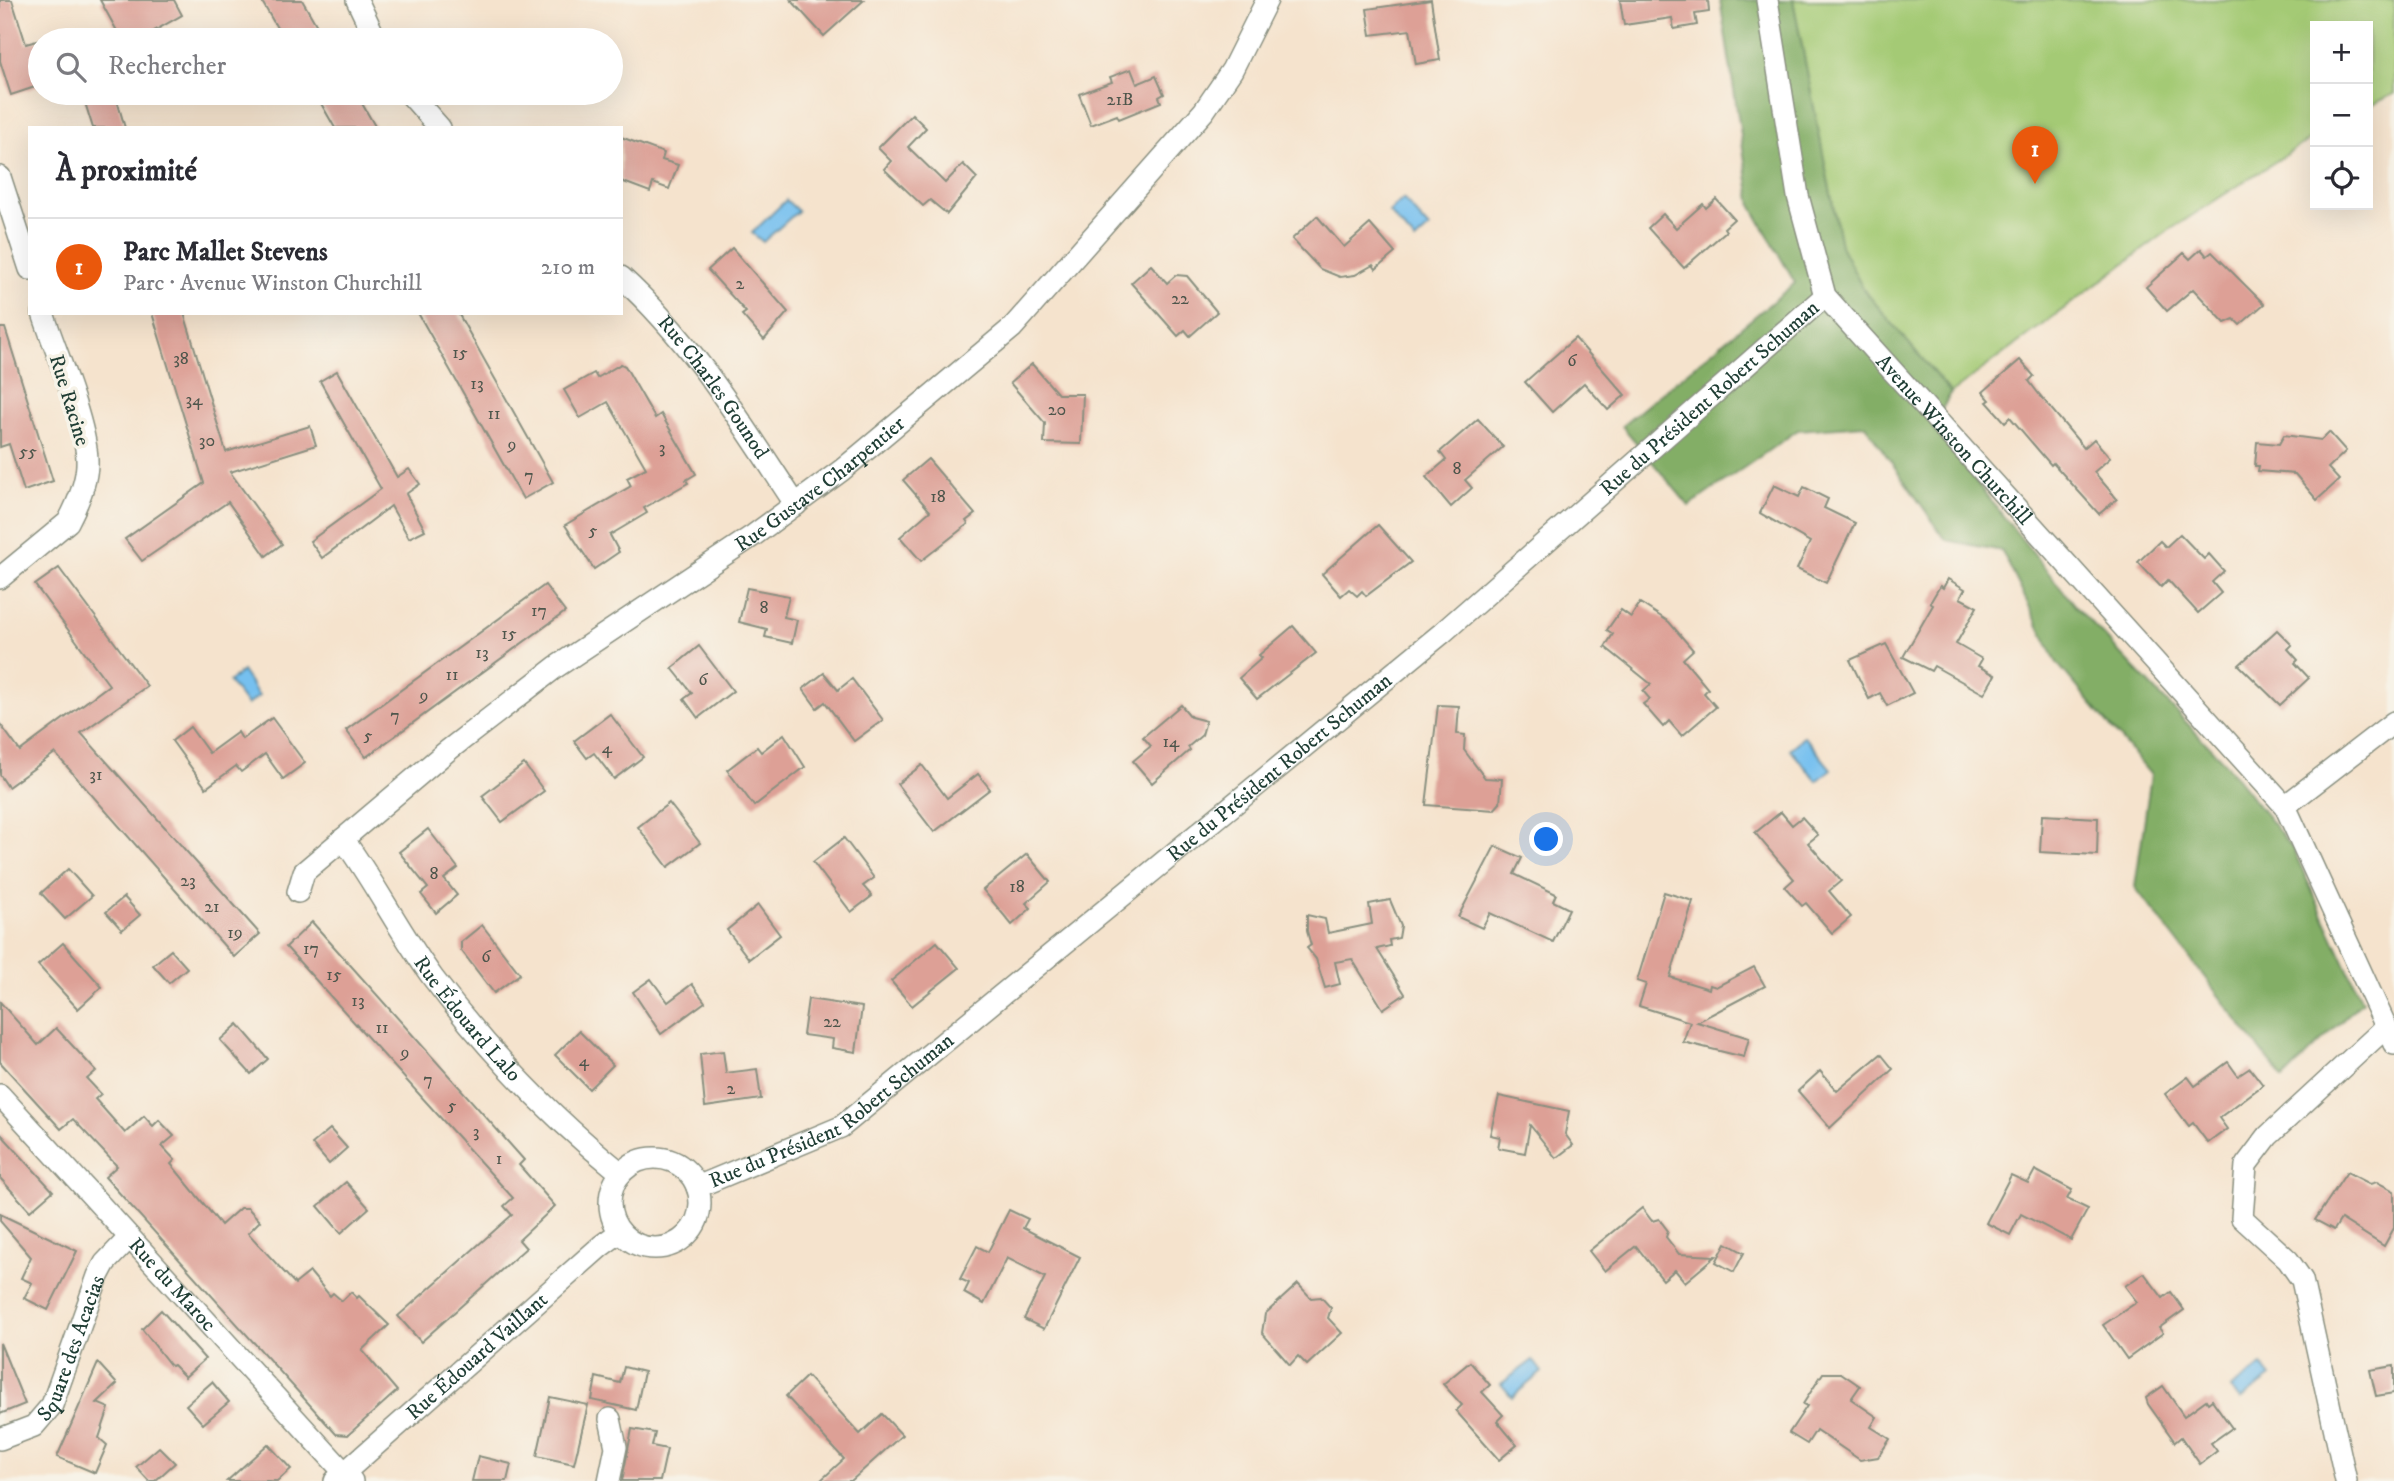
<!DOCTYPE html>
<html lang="fr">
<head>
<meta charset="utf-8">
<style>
	body { margin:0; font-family:"IM FELL DW Pica",serif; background:#f7f7f7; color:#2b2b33 }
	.controls { position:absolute; right:21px; top:21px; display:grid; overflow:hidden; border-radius:0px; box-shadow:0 7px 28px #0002 }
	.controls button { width:63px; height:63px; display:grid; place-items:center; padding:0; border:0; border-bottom:2px solid #e1e1e2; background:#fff; color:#2b2b33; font:35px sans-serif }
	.you { position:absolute; left:1547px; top:840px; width:24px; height:24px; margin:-18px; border:5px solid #fff; border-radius:50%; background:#1a73e8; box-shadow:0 0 0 10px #1a73e833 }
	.badge { display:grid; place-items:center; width:46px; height:46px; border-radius:50%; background:#ea580c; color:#fff; font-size:23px; font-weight:700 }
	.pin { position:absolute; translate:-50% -58px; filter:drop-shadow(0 2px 4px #0008) }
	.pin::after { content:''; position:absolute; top:37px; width:24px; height:21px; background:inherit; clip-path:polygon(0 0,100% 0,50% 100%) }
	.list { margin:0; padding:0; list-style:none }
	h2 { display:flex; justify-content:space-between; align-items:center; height:91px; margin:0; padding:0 28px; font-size:30px }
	h2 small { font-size:23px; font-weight:400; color:#7c7c81 }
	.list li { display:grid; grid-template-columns:46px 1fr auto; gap:21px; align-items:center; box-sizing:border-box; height:98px; padding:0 28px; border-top:2px solid #e1e1e2 }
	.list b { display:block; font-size:26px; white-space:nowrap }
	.list p { margin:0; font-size:23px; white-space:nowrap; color:#7c7c81 }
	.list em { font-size:23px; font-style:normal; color:#7c7c81 }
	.icon { flex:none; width:38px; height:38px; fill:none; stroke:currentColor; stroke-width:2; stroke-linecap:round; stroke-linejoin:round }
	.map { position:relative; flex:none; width:2394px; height:1481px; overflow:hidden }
	.search { position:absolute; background:#fff; box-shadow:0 7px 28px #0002; left:28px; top:28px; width:595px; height:77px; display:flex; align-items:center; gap:18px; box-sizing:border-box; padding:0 24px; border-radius:38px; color:#7c7c81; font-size:26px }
	.panel { position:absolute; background:#fff; box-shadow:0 7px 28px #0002; left:28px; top:126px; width:595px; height:189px; border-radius:0px }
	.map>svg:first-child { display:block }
	.green { fill:#a4ca75; stroke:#628454; stroke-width:2 }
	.forest { fill:#83ae66; stroke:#51764d; stroke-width:2 }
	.water { fill:#76c0ef; stroke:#4a7e92; stroke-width:2 }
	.building { fill:#dda096 }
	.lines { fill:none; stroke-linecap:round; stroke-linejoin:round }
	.minor-casing { stroke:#8a9080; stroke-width:24 }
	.minor { stroke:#fff; stroke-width:21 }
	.labels { text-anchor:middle; stroke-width:7; stroke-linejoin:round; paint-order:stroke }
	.number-label { font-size:18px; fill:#4e564c }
	.street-label { font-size:21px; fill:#1f3d34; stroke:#f7f3e8 }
</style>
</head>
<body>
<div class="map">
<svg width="2394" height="1481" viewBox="0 0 2394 1481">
	<rect width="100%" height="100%" fill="#f7f3e8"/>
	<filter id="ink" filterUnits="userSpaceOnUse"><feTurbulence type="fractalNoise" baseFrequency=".0143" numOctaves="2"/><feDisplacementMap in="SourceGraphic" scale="14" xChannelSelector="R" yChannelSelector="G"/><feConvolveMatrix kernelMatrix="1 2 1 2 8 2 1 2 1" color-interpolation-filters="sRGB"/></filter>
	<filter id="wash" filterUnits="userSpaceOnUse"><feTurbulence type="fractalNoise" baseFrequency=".00686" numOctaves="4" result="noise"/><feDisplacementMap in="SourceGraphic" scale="28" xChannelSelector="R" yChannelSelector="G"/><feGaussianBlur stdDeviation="1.57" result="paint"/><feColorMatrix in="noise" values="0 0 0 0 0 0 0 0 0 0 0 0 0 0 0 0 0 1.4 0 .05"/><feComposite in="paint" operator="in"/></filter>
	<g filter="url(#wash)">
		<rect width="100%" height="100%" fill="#f5e3cd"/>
		<polygon class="green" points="1793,0 2394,0 2394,94 2368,107 2368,26 2315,26 2315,136 2168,231 1951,393 1863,289 1841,246"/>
		<polygon class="forest" points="1720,0 1793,0 1841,246 1863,289 1951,393 1932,427 2076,607 2223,761 2293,849 2362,1001 2283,1079 2135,887 2151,775 2057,663 2002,551 1946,540 1865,425 1798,430 1689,506 1622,426 1795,283 1752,207"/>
		<g class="water">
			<polygon points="1403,199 1429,228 1415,241 1389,212"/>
			<polygon points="786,200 798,211 763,242 752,233"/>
			<polygon points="242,671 259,696 247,705 229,682"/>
			<polygon points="1804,736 1831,769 1817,781 1790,749"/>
			<polygon points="1533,1360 1542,1372 1512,1397 1501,1384"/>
			<polygon points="2262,1366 2271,1377 2240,1400 2231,1388"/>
		</g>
		<g id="blocks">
			<g class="building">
				<polygon points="0,0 12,0 26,44 40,40 40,63 32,65 38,86 11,95 0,61"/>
				<polygon points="100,0 174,0 182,15 138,40 122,40"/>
				<polygon points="261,0 302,0 325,40 284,40"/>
				<polygon points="791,0 864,0 824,36"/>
				<polygon points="1431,0 1440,60 1416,64 1410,30 1371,35 1367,9"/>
				<polygon points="1620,0 1708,0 1709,12 1695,14 1697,25 1674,29 1672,18 1624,25"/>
				<polygon points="1131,69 1137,84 1156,76 1164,94 1159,97 1161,102 1119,119 1117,115 1091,125 1079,94 1112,82 1110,77"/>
				<polygon points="82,93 115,93 125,128 93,128"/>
				<polygon points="315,93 356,93 376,128 335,128"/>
				<polygon points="912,114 926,128 908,147 945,183 963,164 977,178 947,214 930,200 923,206 884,169 891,161 878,148"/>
				<polygon points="621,137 664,153 662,160 678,165 669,189 653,183 650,192 621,181"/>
				<polygon points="1716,199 1734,219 1724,228 1726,231 1684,268 1648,228 1663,214 1676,228 1703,204 1706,208"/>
				<polygon points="1317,216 1344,247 1370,224 1395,253 1376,269 1373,265 1355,275 1340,277 1320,269 1292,239"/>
				<polygon points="732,248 788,312 764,340 742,315 746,312 708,270"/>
				<polygon points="2201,249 2207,256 2212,252 2264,304 2240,325 2234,319 2225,323 2193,289 2167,311 2146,287 2184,253 2190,259"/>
				<polygon points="1151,265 1167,283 1176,275 1187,276 1217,312 1190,336 1185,330 1178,336 1131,283"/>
				<polygon points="152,313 184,313 226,452 310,426 316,445 230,472 282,544 266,556 228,502 142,561 125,539 204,483"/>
				<polygon points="418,313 458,313 553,482 523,499"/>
				<polygon points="0,328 5,328 53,481 24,491 9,444 0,447"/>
				<polygon points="1575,338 1625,395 1608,410 1584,383 1552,412 1525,382"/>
				<polygon points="2020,360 2034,376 2029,381 2038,393 2084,448 2094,439 2110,458 2094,472 2117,499 2099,514 2053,463 2051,465 2010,417 2005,422 1987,402 1990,400 1983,392"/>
				<polygon points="621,364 625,366 655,418 661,414 696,474 686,480 688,483 644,508 647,513 610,535 619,552 594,569 565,525 631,486 627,478 646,468 608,402 580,418 564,390 594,373 597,378"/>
				<polygon points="1032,364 1058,394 1083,394 1081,444 1044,443 1045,423 1010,383"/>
				<polygon points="337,371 397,477 409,469 420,484 406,494 425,530 409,538 391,506 322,558 310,541 381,489 320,381"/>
				<polygon points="1478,419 1503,447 1465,480 1472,488 1451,507 1426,477 1446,460 1440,452"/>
				<polygon points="2329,432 2346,451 2328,468 2339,480 2317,500 2295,474 2258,471 2259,466 2255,466 2257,442 2279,444 2284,435 2321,440"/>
				<polygon points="928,459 975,514 966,521 968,524 921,561 900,537 930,511 903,480"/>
				<polygon points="1774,485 1799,497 1804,487 1828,499 1824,508 1855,523 1826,583 1797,569 1810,542 1760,513"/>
				<polygon points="1378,525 1411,562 1366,596 1362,591 1357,596 1349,589 1341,596 1322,574"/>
				<polygon points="2180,534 2204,559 2209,554 2224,571 2212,582 2221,593 2198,613 2168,580 2161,587 2138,562 2160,541 2166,547"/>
				<polygon points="59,568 147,686 81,733 260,934 234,957 55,753 8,787 0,775 0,724 20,751 109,685 35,585"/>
				<polygon points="1948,579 1965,589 1960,598 1977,607 1956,644 1982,659 1978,666 1995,675 1984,694 1934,666 1931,671 1903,657 1933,605 1930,603 1940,586 1943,588"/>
				<polygon points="545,585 565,612 366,757 346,730"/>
				<polygon points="747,588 789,596 784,617 797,620 792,643 765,637 767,629 739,622"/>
				<polygon points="1640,603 1669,622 1693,650 1683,659 1708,689 1704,693 1716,707 1682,736 1669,721 1663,727 1643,704 1650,699 1643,691 1651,684 1605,647 1613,634 1607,630 1621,610 1631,617"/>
				<polygon points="1293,626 1316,653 1257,699 1239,678 1262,658 1259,655"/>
				<polygon points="2277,630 2292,645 2288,649 2298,660 2295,663 2309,678 2280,705 2239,665"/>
				<polygon points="1886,644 1913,693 1887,706 1880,693 1869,699 1850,660"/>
				<polygon points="699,646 733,691 698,718 684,699 692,693 672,668"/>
				<polygon points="824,673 838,690 852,679 883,720 854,741 825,702 817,708 803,689"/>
				<polygon points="1181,705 1191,717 1206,721 1202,735 1188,747 1190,750 1152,783 1133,761 1151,746 1143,737"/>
				<polygon points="1438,705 1459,706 1457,734 1465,735 1464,750 1485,778 1502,779 1500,803 1494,810 1426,805"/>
				<polygon points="610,714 643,757 614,779 594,753 587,758 574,741"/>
				<polygon points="272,718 305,763 283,779 265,754 241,772 236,766 206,788 172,741 190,727 209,753 238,732 242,739"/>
				<polygon points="784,734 805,767 754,806 727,770 757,747 761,752"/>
				<polygon points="524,764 544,791 502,822 482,796"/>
				<polygon points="922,765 947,798 978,774 990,789 934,832 897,784"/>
				<polygon points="669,803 700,843 668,867 638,827"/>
				<polygon points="1781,812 1792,825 1802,817 1818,835 1808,843 1841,881 1829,891 1851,917 1832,933 1806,903 1802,906 1785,887 1794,879 1755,833"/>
				<polygon points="2042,815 2098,818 2097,855 2040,852"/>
				<polygon points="428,829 458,868 444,879 457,895 436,913 421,894 428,888 399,852"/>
				<polygon points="844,838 874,878 863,886 872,896 851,912 813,862"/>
				<polygon points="1495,846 1522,858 1514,874 1556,894 1553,901 1569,909 1553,942 1490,913 1482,928 1458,917"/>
				<polygon points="1027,854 1050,882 1026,903 1031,908 1012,925 983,890"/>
				<polygon points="68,869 92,896 65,919 41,893"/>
				<polygon points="1664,892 1693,901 1670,977 1709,989 1710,985 1716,987 1754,967 1765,986 1697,1022 1749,1038 1744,1057 1683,1042 1690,1022 1639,1006 1646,984 1637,981"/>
				<polygon points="124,897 140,915 122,930 106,912"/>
				<polygon points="1390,900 1401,926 1399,938 1389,940 1390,946 1377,949 1405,994 1383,1009 1352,959 1335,962 1340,984 1325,988 1316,959 1307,948 1311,945 1307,931 1307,915 1325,919 1328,933 1372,924 1369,904"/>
				<polygon points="758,905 780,935 749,959 727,930"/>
				<polygon points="312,922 524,1160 519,1165 555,1206 519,1240 526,1248 421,1342 398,1316 512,1215 504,1206 513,1198 286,947"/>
				<polygon points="482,925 520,974 494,993 461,950 461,942"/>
				<polygon points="937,942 959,968 912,1006 891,981"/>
				<polygon points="63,943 102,987 78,1009 38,965"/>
				<polygon points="171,950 187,968 169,983 153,965"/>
				<polygon points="651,979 668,1002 692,984 705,1002 661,1034 633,992"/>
				<polygon points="808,999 862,1007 856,1052 832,1048 833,1039 803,1035"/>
				<polygon points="0,1002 38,1045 56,1028 96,1071 87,1079 101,1094 95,1099 125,1133 144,1116 153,1126 159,1120 174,1136 162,1146 175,1160 171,1164 221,1225 240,1208 248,1208 260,1221 248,1233 295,1284 310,1272 330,1296 333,1293 342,1301 351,1292 357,1298 359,1296 389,1325 362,1350 397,1391 348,1435 336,1434 105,1177 117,1166 73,1119 61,1129 0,1062"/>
				<polygon points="238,1024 268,1059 251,1074 220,1040"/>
				<polygon points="579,1031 613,1065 589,1089 555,1055"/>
				<polygon points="723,1051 726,1073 757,1069 761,1099 705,1107 700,1054"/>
				<polygon points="1881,1054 1893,1069 1830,1128 1798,1091 1820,1071 1837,1091"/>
				<polygon points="2228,1062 2238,1076 2250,1068 2263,1085 2219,1118 2227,1129 2208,1143 2193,1123 2189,1126 2165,1094 2188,1077 2195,1086"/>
				<polygon points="1499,1096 1569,1111 1565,1134 1573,1145 1556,1158 1530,1125 1525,1153 1498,1148 1500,1137 1490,1135"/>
				<polygon points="330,1129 347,1148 329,1164 312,1144"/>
				<polygon points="0,1133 53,1191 30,1211 0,1178"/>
				<polygon points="2035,1170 2072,1190 2067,1199 2088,1209 2071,1240 2021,1214 2010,1235 1986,1223 2011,1175 2028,1183"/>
				<polygon points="2347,1172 2370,1184 2377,1182 2394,1191 2394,1228 2384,1246 2341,1219 2334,1230 2315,1220"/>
				<polygon points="346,1182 369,1208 341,1233 318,1206"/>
				<polygon points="1642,1208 1652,1221 1659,1219 1668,1231 1666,1237 1679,1254 1716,1256 1685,1282 1675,1270 1663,1280 1636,1246 1605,1271 1589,1251"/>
				<polygon points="1009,1210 1028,1219 1023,1228 1080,1257 1044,1329 1024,1319 1045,1277 1007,1258 984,1304 964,1293 969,1283 960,1279 977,1246 988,1252"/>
				<polygon points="0,1214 77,1251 48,1310 24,1298 32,1283 21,1278 31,1257 0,1221"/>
				<polygon points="1726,1243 1744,1253 1734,1272 1716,1262"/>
				<polygon points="2144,1273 2163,1298 2171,1292 2184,1310 2159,1328 2163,1333 2127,1359 2103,1325 2137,1302 2125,1286"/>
				<polygon points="1298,1284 1311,1298 1321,1297 1331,1308 1328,1318 1342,1333 1307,1365 1298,1356 1290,1365 1262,1333 1265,1314"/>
				<polygon points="161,1310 205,1359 185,1377 173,1365 171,1366 142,1329"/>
				<polygon points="0,1343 25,1404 0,1414"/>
				<polygon points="1470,1362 1490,1385 1482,1392 1503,1415 1497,1421 1517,1445 1499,1460 1456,1411 1462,1405 1443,1384"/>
				<polygon points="98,1363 117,1384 97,1403 109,1408 99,1438 107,1445 95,1473 57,1457"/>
				<polygon points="2394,1366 2394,1393 2376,1396 2370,1370"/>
				<polygon points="624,1367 644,1372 636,1410 592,1400 596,1377 620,1383"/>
				<polygon points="1823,1373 1841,1373 1860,1386 1851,1399 1877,1417 1871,1427 1890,1439 1878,1457 1860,1460 1816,1430 1807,1444 1789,1433 1807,1406 1803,1404"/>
				<polygon points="807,1376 860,1434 882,1414 902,1435 851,1481 820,1481 844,1459 786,1396"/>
				<polygon points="212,1382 229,1402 203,1424 186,1405"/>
				<polygon points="2163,1386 2184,1416 2206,1400 2208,1403 2212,1400 2232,1428 2211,1443 2217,1451 2200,1464 2181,1437 2175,1442 2148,1404 2146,1398"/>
				<polygon points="550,1397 588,1405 574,1464 537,1456"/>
				<polygon points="632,1429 655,1433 652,1446 667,1449 660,1481 622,1481"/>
				<polygon points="268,1444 291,1469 277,1481 227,1481"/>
				<polygon points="159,1447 175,1463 155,1481 149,1481 136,1467"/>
				<polygon points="478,1456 511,1464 507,1481 472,1481"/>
			</g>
		</g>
	</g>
	<g filter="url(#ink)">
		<use href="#blocks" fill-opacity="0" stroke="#8a9080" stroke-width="2"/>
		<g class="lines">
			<g class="minor-casing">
				<g id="minor">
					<polyline points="357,0 376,40"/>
					<path id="s1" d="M1767 0 1798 196 1825 296 2285 806 2394 1044"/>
					<polyline points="409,93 440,128"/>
					<polyline points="0,177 30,269"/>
					<path id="s2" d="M621 277C693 342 743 425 796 505"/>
					<path d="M0 578 68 522C77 505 86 485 87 465 89 429 55 351 43 313"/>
					<polyline points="2285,806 2394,722"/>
					<path id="s3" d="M343 839C376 884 400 933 433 978 488 1051 550 1116 621 1173"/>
					<path id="s4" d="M298 892 304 872 446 752 556 667 754 535 842 470 1012 328 1204 111 1232 70 1267 0"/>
					<path id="s5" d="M0 1095 352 1481"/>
					<circle cx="655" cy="1203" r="45"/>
					<path id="s6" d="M697 1187 841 1127 1441 634 1825 296"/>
					<path id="s7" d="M0 1439 34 1426 52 1405 98 1276 105 1263 129 1238"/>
					<path id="s8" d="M335 1481 601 1246 620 1232"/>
					<polyline points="609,1481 616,1447 610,1419"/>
					<polyline points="2346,1481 2302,1280 2288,1260 2242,1218 2246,1165 2268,1136 2385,1028"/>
				</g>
			</g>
			<use href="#minor" class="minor"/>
		</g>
	</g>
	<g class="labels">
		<g class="number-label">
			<text x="1120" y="105">21B</text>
			<text x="740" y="289">2</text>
			<text x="1180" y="304">22</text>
			<text x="460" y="358">15</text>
			<text x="181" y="364">38</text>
			<text x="1572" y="366">6</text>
			<text x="477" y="389">13</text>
			<text x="194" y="405">34</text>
			<text x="1057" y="415">20</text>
			<text x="494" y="419">11</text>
			<text x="207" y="446">30</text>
			<text x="512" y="450">9</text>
			<text x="662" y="453">3</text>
			<text x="28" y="457">55</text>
			<text x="1457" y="474">8</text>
			<text x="529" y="481">7</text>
			<text x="938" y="502">18</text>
			<text x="593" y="536">5</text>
			<text x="764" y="613">8</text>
			<text x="539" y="616">17</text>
			<text x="509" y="639">15</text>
			<text x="482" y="658">13</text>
			<text x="452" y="680">11</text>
			<text x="703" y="685">6</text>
			<text x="424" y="701">9</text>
			<text x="395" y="721">7</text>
			<text x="368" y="741">5</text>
			<text x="1171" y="747">14</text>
			<text x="607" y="753">4</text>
			<text x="96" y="780">31</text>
			<text x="434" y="879">8</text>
			<text x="188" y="886">23</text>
			<text x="1017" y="892">18</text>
			<text x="212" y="912">21</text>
			<text x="235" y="938">19</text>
			<text x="311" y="954">17</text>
			<text x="486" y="962">6</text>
			<text x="334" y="980">15</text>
			<text x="358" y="1006">13</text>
			<text x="832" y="1027">22</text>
			<text x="382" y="1033">11</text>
			<text x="405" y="1058">9</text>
			<text x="584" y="1066">4</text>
			<text x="428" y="1085">7</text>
			<text x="731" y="1094">2</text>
			<text x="452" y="1111">5</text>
			<text x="476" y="1137">3</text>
			<text x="499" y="1164">1</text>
		</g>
		<g class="street-label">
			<text dy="7" stroke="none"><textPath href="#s2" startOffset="144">Rue Charles Gounod</textPath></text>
			<text dy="7" stroke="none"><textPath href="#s6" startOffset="1290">Rue du Président Robert Schuman</textPath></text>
			<text transform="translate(70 400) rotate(73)" y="7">Rue Racine</text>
			<text dy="7" stroke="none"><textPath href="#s1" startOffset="495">Avenue Winston Churchill</textPath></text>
			<text dy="7" stroke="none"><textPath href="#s4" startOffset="667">Rue Gustave Charpentier</textPath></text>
			<text dy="7" stroke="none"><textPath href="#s6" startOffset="723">Rue du Président Robert Schuman</textPath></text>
			<text dy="7" stroke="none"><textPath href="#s3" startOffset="219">Rue Édouard Lalo</textPath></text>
			<text dy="7" stroke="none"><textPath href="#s6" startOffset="156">Rue du Président Robert Schuman</textPath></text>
			<text dy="7" stroke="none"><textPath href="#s5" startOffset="256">Rue du Maroc</textPath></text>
			<text dy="7" stroke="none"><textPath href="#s7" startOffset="124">Square des Acacias</textPath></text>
			<text dy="7" stroke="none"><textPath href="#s8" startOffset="189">Rue Édouard Vaillant</textPath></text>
		</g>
	</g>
</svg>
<div class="controls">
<button>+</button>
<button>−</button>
<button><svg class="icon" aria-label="locate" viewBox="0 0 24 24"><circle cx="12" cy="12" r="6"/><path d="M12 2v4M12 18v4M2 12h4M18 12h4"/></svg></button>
</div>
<div class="you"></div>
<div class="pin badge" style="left:2035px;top:184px">1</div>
<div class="search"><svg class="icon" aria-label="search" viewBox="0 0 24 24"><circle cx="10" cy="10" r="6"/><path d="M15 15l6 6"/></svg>Rechercher</div>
<section class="panel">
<h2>À proximité<small></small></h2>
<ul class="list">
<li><span class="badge">1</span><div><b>Parc Mallet Stevens</b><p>Parc · Avenue Winston Churchill</p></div><em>210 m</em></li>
</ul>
</section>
</div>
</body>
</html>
